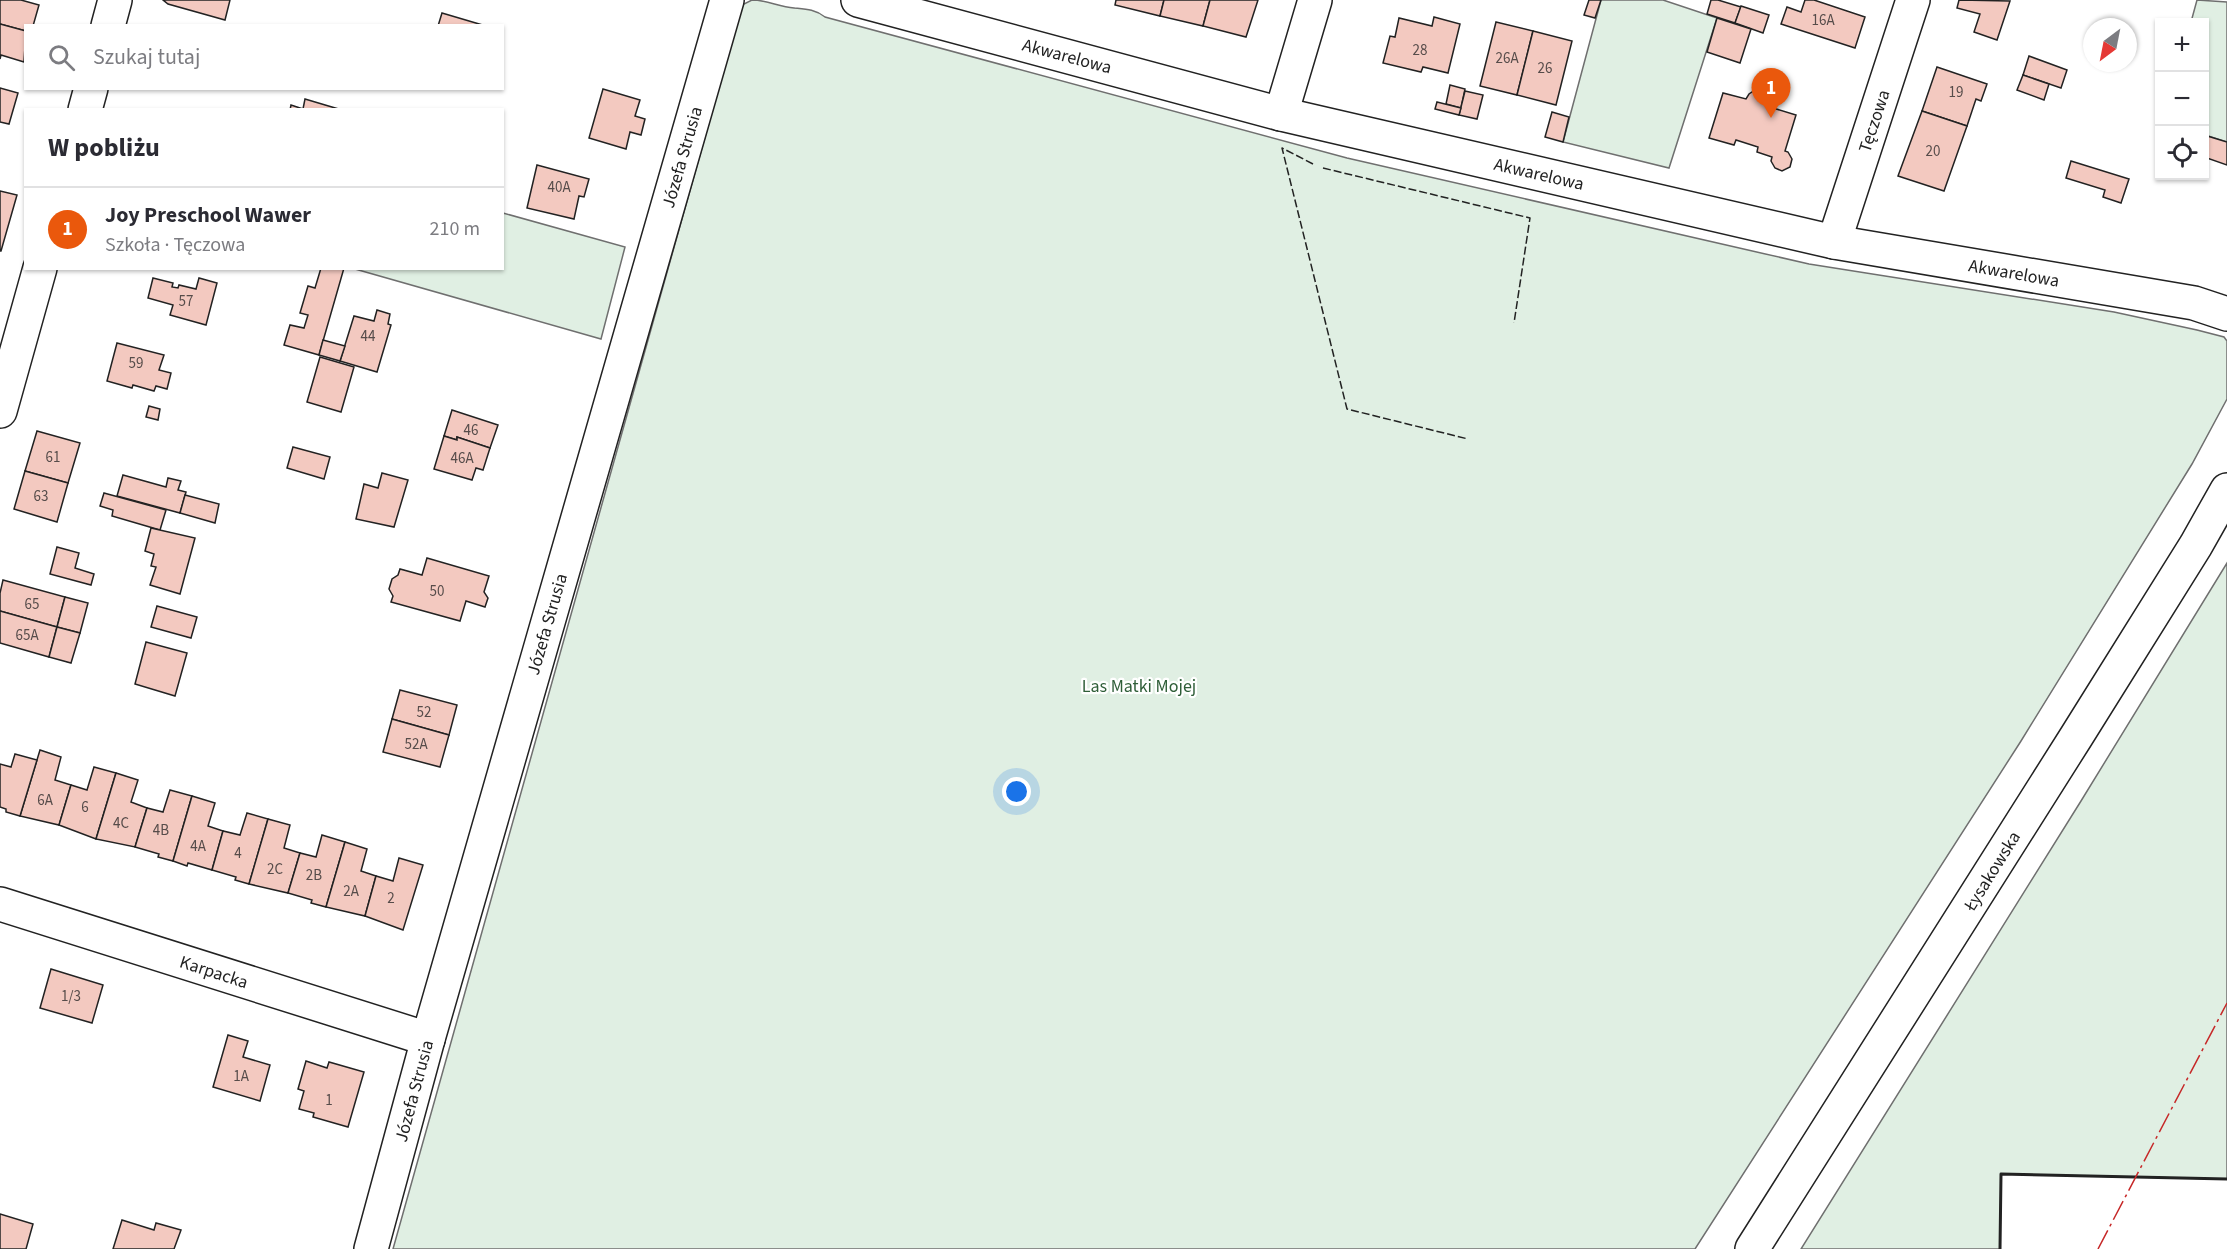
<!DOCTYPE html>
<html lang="pl">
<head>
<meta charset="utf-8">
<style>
	body { margin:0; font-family:"Source Sans 3",sans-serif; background:#f2f2f3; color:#2b2b33 }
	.controls { position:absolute; right:18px; top:18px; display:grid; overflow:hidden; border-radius:0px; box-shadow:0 2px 4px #0004 }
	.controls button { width:54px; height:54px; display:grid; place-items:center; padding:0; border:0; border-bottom:2px solid #e1e1e2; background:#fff; color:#2b2b33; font:30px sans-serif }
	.compass { position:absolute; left:2083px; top:18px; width:54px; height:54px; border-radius:50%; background:#fff; box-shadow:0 2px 4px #0004; rotate:212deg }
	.you { position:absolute; left:1017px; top:792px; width:21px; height:21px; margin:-15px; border:4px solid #fff; border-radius:50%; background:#1a73e8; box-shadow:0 0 0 9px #1a73e833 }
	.badge { display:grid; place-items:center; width:39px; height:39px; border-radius:50%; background:#ea580c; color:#fff; font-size:20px; font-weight:700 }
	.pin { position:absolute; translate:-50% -50px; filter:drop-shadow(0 2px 3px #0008) }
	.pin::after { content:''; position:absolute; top:32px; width:21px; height:18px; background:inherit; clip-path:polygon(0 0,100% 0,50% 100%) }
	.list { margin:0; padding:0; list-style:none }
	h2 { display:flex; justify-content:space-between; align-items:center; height:78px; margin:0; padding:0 24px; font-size:26px }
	h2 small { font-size:20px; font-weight:400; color:#7c7c81 }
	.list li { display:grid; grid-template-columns:39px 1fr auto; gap:18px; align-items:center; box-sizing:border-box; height:84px; padding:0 24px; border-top:2px solid #e1e1e2 }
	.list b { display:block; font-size:22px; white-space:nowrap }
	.list p { margin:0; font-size:20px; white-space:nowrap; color:#7c7c81 }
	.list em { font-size:20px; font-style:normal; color:#7c7c81 }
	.icon { flex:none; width:33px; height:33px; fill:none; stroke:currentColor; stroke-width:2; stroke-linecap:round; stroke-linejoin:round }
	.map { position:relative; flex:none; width:2227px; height:1249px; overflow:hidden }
	.search { position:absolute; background:#fff; box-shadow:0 2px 4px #0004; left:24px; top:24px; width:480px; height:66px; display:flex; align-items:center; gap:15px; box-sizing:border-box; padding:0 21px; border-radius:0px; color:#7c7c81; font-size:22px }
	.panel { position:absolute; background:#fff; box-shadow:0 2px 4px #0004; left:24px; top:108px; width:480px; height:162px; border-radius:0px }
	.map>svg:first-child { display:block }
	.green { fill:#e0efe3; stroke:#6f6f6f; stroke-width:1.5 }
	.building { fill:#f3c9c0; stroke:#222; stroke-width:1.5 }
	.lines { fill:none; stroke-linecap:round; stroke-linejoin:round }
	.minor-casing { stroke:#222; stroke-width:36 }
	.minor { stroke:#fff; stroke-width:33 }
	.fence { stroke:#222; stroke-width:1.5; stroke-dasharray:8 3; stroke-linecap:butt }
	.wall { stroke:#222; stroke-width:3 }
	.power { stroke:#c62828; stroke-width:1.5; stroke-dasharray:21 4.5 3 4.5; stroke-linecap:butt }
	.labels { text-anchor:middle; stroke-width:4.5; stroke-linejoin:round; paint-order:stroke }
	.number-label { font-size:15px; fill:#564c4a }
	.street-label { font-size:18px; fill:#222; stroke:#fff }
	.park-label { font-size:18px; fill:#2f5e38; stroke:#fff }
</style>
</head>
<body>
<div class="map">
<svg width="2227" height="1249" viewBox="0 0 2227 1249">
	<rect width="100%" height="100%" fill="#fff"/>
	<g class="green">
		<path d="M752 0C767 0 779 7 794 8 805 9 815 9 825 17L1347 158 1809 264 2114 312 2197 330 2224 337 2227 341V399L2192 464 2021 741 1695 1249H393L742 5Z"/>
		<polygon points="1601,0 1663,0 1717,18 1669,168 1563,142"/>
		<polygon points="2197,0 2227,2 2227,142 2205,135 2204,22 2191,22"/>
		<polygon points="503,213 625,247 601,339 355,269 502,268"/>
		<polygon points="2227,563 2227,1179 2001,1174 2000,1249 1801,1249 2081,801"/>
	</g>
	<g class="building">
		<polygon points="0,0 21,0 39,5 33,26 26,26 26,31 0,24"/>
		<polygon points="163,0 230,0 225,20 168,4"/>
		<polygon points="1116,0 1164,0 1160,16 1115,5"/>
		<polygon points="1164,0 1210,0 1203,26 1160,16"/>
		<polygon points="1210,0 1258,0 1246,37 1203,26"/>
		<polygon points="1589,0 1601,0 1595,18 1584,15"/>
		<polygon points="1711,0 1718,0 1741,7 1735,23 1707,14"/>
		<polygon points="1805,0 1814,0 1865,17 1855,48 1781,24 1787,7 1801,12"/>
		<polygon points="1959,0 2010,1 1997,40 1974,32 1980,14 1957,8"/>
		<polygon points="1741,6 1769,15 1763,33 1735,23"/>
		<polygon points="442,13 486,26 438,26"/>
		<polygon points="1434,17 1460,24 1448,73 1423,67 1421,72 1383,63 1390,36 1395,37 1399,18 1432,26"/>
		<polygon points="1717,18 1751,29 1740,63 1707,52"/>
		<polygon points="1496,22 1533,31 1517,95 1480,86"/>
		<polygon points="0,24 26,31 24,62 1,55 0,59"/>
		<polygon points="1533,31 1572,41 1556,105 1517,95"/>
		<polygon points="2029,56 2067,70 2061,88 2023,75"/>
		<polygon points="1937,67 1987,84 1981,101 1976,99 1967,126 1922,111"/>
		<polygon points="2023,75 2049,84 2044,100 2017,90"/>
		<polygon points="1450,85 1465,89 1461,108 1446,104"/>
		<polygon points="0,88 18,93 9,124 0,122"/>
		<polygon points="603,89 640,100 635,116 645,119 641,135 630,132 626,149 589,138"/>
		<polygon points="1755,90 1762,90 1770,95 1773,101 1773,108 1796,115 1785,151 1788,152 1792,159 1790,167 1782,171 1775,168 1771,161 1772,157 1757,152 1758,147 1736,140 1734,145 1709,138 1723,93 1746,99 1749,94"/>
		<polygon points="1465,91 1483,95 1477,119 1459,115"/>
		<polygon points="305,99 342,110 290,110 291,105 303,109"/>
		<polygon points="1437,102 1461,108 1459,115 1435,109"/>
		<polygon points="1922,111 1967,126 1944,191 1898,176"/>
		<polygon points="1552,112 1569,117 1563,142 1545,137"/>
		<polygon points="2204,135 2227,142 2227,165 2204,157"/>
		<polygon points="2071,161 2129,179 2121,203 2103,197 2105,190 2066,178"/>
		<polygon points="537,165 589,179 584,197 579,196 574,219 527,208"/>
		<polygon points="0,191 17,195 1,251 0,251"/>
		<polygon points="321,268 344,268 319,355 284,345 290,325 304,328 308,315 300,313 308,286 315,288"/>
		<polygon points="153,278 173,283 172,287 178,288 179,285 196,289 199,278 217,283 206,325 170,315 173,305 148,298"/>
		<polygon points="377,310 390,314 388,324 391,325 377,372 340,361 354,316 374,321"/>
		<polygon points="323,340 345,346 340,361 319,355"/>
		<polygon points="117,343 164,355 159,370 171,373 167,389 156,386 154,391 133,385 132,388 107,381"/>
		<polygon points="320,357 354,367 341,412 307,402"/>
		<polygon points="149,406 160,409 158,420 146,417"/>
		<polygon points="452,410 498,425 490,448 457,437 457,440 444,436"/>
		<polygon points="37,431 80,443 68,483 25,471"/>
		<polygon points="444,436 457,440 457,437 490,448 483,470 476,468 472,480 434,469"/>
		<polygon points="293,447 330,457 324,479 287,468"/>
		<polygon points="25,471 68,483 57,522 14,509"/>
		<polygon points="382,473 408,480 394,527 356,519 364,484 378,488"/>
		<polygon points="123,475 166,487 168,478 181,481 178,490 186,492 180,513 117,496"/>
		<polygon points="104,493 166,510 160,530 112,516 113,510 100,506"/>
		<polygon points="185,495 219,504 215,523 180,513"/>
		<polygon points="151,528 195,538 180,594 150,585 156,567 151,566 154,554 145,551"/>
		<polygon points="57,547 79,553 75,568 94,574 91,585 50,574"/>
		<polygon points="427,558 489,576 484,592 488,598 485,607 466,601 460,621 391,602 393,596 389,589 392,579 398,575 400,569 422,575"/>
		<polygon points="3,580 65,597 57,627 0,611 0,593"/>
		<polygon points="65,597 88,603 80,633 57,627"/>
		<polygon points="157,606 197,617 191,638 151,627"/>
		<polygon points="0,611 57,627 49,657 0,643"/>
		<polygon points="57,627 80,633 71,663 49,657"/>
		<polygon points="146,642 187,653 175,696 135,684"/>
		<polygon points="400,690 457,705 449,735 392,719"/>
		<polygon points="392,719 449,735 440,767 383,752"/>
		<polygon points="40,750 61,757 55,780 71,785 59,825 20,816"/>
		<polygon points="15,754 37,760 20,816 6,812 6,809 0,807 0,764 11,767"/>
		<polygon points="94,767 116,773 96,839 59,825 71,785 87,790"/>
		<polygon points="116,773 138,780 131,802 147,808 135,847 96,839"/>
		<polygon points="170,790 192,796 173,861 158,857 159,854 135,847 147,808 163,812"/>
		<polygon points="192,796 215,803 208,826 223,831 212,870 188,863 187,866 173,861"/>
		<polygon points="247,813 268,819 249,884 235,880 236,877 212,870 223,831 240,835"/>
		<polygon points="268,819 290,825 284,848 300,853 288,893 249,884"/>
		<polygon points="322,835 345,842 326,907 311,903 312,900 288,893 300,853 316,857"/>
		<polygon points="345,842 367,849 361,871 376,876 365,916 326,907"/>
		<polygon points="399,858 423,865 403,930 365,916 376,876 393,881"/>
		<polygon points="51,969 103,985 92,1023 40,1008"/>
		<polygon points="228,1035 248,1041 243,1057 270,1065 260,1101 213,1087"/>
		<polygon points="306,1061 327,1068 329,1062 364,1072 348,1127 313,1117 314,1113 299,1109 304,1091 298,1089"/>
		<polygon points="0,1214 33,1224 26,1249 0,1249"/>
		<polygon points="122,1220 154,1230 156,1223 181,1230 174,1249 113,1249"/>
	</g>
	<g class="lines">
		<g class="minor-casing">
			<g id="minor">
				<polyline points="858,0 1281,114 1834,242 2194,303 2227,314"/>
				<polyline points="108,26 115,0"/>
				<polyline points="85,110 91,88"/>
				<polyline points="1281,114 1315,0"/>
				<polyline points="1834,242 1913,0"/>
				<polyline points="0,411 40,268"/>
				<polyline points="0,904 428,1039"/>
				<polyline points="371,1249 428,1039 727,0"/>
				<polyline points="1752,1249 2076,737 2196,545 2227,490"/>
			</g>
		</g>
		<use href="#minor" class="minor"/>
		<g class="fence">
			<polyline points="1313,164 1282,148 1347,409 1468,439"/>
			<polyline points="1323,168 1530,218 1514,323"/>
		</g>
		<polyline class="wall" points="2000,1249 2001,1174 2227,1179"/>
		<polyline class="power" points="2098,1249 2227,1003"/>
	</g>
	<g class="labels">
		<g class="number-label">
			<text x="1823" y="25">16A</text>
			<text x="1420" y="55">28</text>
			<text x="1507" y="63">26A</text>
			<text x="1545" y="73">26</text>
			<text x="1956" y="97">19</text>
			<text x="1933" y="156">20</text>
			<text x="559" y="192">40A</text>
			<text x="186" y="306">57</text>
			<text x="368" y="341">44</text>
			<text x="136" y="368">59</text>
			<text x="471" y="435">46</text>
			<text x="53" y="462">61</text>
			<text x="462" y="463">46A</text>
			<text x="41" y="501">63</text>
			<text x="437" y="596">50</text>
			<text x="32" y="609">65</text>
			<text x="27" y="640">65A</text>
			<text x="424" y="717">52</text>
			<text x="416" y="749">52A</text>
			<text x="45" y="805">6A</text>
			<text x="85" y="812">6</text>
			<text x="121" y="828">4C</text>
			<text x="161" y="835">4B</text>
			<text x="198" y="851">4A</text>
			<text x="238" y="858">4</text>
			<text x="275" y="874">2C</text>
			<text x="314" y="880">2B</text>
			<text x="351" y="896">2A</text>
			<text x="391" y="903">2</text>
			<text x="71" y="1001">1/3</text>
			<text x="241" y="1081">1A</text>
			<text x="329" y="1105">1</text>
		</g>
		<g class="street-label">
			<text transform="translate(1067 56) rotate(15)" y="6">Akwarelowa</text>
			<text transform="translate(1874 121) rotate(-72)" y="6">Tęczowa</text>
			<text transform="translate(682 157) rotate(-74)" y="6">Józefa Strusia</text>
			<text transform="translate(1539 174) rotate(13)" y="6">Akwarelowa</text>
			<text transform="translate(2014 273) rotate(10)" y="6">Akwarelowa</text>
			<text transform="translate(547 624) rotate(-74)" y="6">Józefa Strusia</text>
			<text transform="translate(1992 871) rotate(-58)" y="6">Łysakowska</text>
			<text transform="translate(214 972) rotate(18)" y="6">Karpacka</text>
			<text transform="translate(414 1091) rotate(-75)" y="6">Józefa Strusia</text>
		</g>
		<g class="park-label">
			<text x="1139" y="692">Las Matki Mojej</text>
		</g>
	</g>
</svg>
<div class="controls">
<button>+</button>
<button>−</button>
<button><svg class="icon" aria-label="locate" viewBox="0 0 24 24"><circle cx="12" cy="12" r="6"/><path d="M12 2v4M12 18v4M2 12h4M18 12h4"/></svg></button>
</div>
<svg class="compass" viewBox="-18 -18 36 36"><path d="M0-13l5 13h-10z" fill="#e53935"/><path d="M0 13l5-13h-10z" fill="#7c7c81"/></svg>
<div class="you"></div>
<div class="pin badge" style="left:1771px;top:118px">1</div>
<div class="search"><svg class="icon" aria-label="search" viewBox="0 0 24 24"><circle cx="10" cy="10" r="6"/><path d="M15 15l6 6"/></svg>Szukaj tutaj</div>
<section class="panel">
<h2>W pobliżu<small></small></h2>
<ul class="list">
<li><span class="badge">1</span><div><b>Joy Preschool Wawer</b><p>Szkoła · Tęczowa</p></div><em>210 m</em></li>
</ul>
</section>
</div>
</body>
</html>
